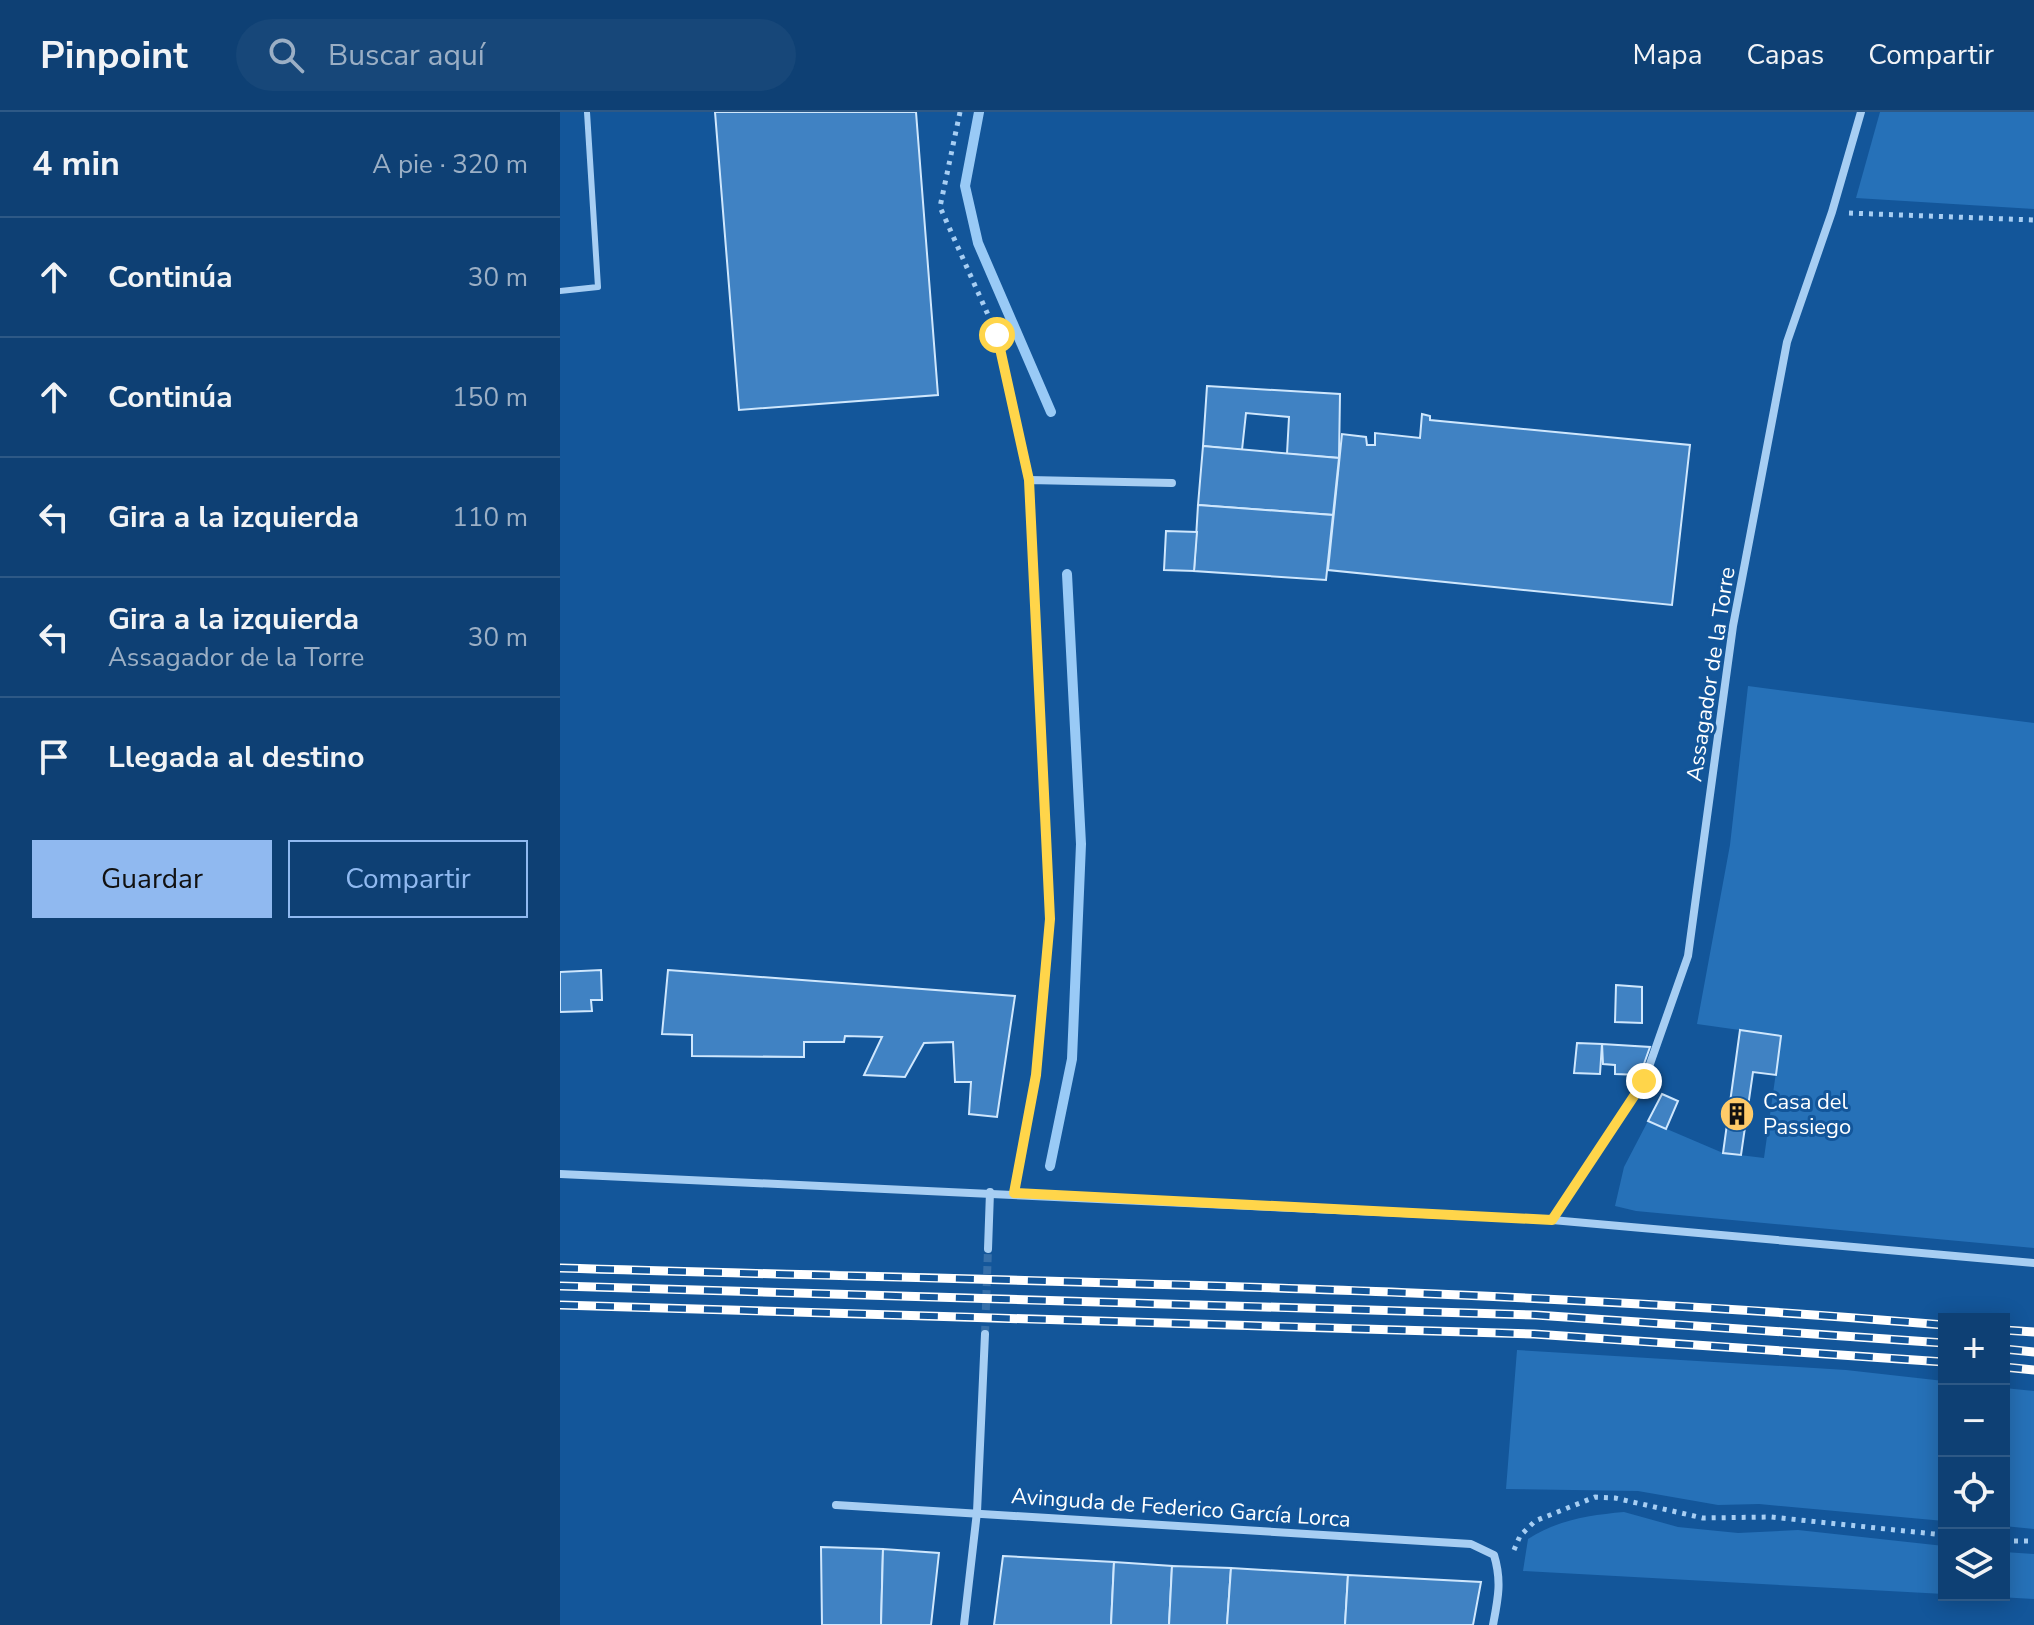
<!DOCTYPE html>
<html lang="es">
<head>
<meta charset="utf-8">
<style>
	body { margin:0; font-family:"Nunito Sans",sans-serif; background:#174779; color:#f1f3f6 }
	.controls { position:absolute; right:24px; bottom:24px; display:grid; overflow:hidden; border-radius:0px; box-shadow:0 4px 20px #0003 }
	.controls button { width:72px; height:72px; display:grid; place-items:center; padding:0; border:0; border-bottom:2px solid #2e5986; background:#0e4074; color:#f1f3f6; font:40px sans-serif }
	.stop { position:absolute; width:24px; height:24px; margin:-18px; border:6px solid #ffd54a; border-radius:50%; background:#fff }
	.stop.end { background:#ffd54a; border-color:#fff; box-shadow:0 2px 8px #0008 }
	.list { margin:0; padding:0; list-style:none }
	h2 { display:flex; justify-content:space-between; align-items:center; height:104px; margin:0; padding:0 32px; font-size:34px }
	h2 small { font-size:26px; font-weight:400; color:#9bafc5 }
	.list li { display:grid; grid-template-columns:52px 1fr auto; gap:24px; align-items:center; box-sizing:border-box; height:120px; padding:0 32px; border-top:2px solid #2e5986 }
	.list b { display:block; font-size:30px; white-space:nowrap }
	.list p { margin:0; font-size:26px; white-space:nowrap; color:#9bafc5 }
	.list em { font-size:26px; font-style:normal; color:#9bafc5 }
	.actions { display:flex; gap:16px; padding:24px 32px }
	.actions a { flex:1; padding:18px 0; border:2px solid #90b9f0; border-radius:0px; text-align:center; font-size:28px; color:#90b9f0 }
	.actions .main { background:#90b9f0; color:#111 }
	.icon { flex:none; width:44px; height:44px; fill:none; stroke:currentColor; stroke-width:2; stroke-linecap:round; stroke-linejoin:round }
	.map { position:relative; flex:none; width:1474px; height:1513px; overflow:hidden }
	header { display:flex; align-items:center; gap:48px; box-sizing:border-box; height:112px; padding:0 40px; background:#0e4074; border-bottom:2px solid #2e5986 }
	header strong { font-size:38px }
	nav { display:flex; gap:44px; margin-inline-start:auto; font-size:28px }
	.search { width:560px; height:72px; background:#174779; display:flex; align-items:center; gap:20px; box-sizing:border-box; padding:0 28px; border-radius:44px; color:#9bafc5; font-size:30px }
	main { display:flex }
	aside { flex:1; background:#0e4074 }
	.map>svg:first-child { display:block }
	.green { fill:#2671b8 }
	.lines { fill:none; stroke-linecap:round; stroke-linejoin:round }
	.stream { stroke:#99caf6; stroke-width:10 }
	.building { fill:#4082c3; stroke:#cfe7fd; stroke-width:2 }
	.street-tunnel { stroke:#366fa9; stroke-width:8; stroke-dasharray:8 4; stroke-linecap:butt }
	.path { stroke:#a7cef3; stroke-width:5; stroke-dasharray:4 6; stroke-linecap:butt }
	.lane { stroke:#a7cef3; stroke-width:6 }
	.street { stroke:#a7cef3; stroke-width:8 }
	.rail-casing { stroke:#fff; stroke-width:9 }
	.rail { stroke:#13569a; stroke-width:6; stroke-dasharray:18; stroke-linecap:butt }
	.route { stroke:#ffd54a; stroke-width:10 }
	.labels { text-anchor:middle; stroke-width:6; stroke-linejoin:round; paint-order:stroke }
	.street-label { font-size:22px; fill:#fff; stroke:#13569a }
	.poi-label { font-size:22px; fill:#fff; stroke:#13569a; text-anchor:start }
</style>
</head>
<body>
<header>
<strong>Pinpoint</strong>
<div class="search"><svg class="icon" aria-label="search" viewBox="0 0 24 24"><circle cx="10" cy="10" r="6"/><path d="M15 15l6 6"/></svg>Buscar aquí</div>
<nav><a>Mapa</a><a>Capas</a><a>Compartir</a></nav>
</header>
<main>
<aside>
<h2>4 min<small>A pie · 320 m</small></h2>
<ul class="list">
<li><svg class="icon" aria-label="ahead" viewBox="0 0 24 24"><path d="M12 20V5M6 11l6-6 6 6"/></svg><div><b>Continúa</b></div><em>30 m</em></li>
<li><svg class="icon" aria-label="ahead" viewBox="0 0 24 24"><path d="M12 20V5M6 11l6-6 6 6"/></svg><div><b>Continúa</b></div><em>150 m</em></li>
<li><svg class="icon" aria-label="left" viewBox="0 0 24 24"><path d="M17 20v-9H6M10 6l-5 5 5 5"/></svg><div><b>Gira a la izquierda</b></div><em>110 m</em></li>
<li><svg class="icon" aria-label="left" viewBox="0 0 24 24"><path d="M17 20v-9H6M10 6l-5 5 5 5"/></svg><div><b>Gira a la izquierda</b><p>Assagador de la Torre</p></div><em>30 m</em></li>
<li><svg class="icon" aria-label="arrive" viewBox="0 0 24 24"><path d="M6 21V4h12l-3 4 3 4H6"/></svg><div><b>Llegada al destino</b></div></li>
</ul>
<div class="actions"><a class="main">Guardar</a><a>Compartir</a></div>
</aside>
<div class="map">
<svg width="1474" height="1513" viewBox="0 0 1474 1513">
	<rect width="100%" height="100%" fill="#13569a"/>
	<g class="green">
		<polygon points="1320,0 1474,0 1474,97 1296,86"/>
		<polygon points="1188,574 1474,611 1474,1136 1076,1099 1055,1094 1064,1055 1088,1009 1163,1041 1204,1046 1221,924 1137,912 1170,733"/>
		<polygon points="957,1238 1286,1258 1384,1269 1384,1409 1199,1392 1158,1393 1078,1379 946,1377"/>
		<polygon points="1444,1276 1474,1279 1474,1417 1444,1414"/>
		<path d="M1064 1400 1118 1415 1178 1421 1238 1418 1384 1434V1482L963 1459 968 1427C997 1408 1030 1403 1064 1400Z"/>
		<polygon points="1444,1440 1474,1442 1474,1487 1403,1483 1444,1483"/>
	</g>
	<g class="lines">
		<g class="stream">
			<polyline points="419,0 405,74 418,131 491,300"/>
			<polyline points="490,1054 512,947 521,732 507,462"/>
		</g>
	</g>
	<g class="building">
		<polygon points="155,0 356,0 378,283 179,298"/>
		<polygon points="647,274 780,282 779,346 727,342 729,305 686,301 682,338 643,334"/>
		<polygon points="862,302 870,304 870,308 1130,333 1112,493 768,458 782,322 806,325 807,333 815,333 815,321 860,326"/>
		<polygon points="643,334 779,346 773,403 638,393"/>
		<polygon points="638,393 773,403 766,468 634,459"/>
		<polygon points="606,419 637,420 634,459 604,458"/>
		<polygon points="41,858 42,888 31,888 32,899 0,900 0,860"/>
		<polygon points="108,858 455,884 437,1005 409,1002 411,970 395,970 393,930 364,931 345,965 304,963 322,925 285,924 284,930 244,930 244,945 132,944 132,923 102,922"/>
		<polygon points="1056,873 1082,875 1082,911 1055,910"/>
		<polygon points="1180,918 1221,924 1216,963 1193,960 1181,1043 1163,1041"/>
		<polygon points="1017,931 1042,932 1040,962 1014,961"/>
		<polygon points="1042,932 1090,935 1080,963 1055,962 1055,953 1043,952"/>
		<polygon points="1102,982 1118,989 1106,1017 1088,1009"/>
		<polygon points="261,1435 323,1437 321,1513 262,1513"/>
		<polygon points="323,1437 379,1441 371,1513 321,1513"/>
		<polygon points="443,1444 554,1450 551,1513 434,1513"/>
		<polygon points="554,1450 612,1454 609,1513 551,1513"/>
		<polygon points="612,1454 671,1456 667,1513 609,1513"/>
		<polygon points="671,1456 788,1463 785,1513 667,1513"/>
		<polygon points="788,1463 921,1470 913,1513 785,1513"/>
	</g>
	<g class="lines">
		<polyline class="street-tunnel" points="425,1222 428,1137"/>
		<g class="path">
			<polyline points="400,0 380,95 437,223 465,351"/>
			<polyline points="1289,101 1474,108"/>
			<polyline points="1444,1429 1474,1429"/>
			<polyline points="954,1438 960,1424 975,1409 1035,1385 1055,1386 1143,1406 1211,1405 1384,1423"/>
		</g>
		<polyline class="lane" points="0,179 38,175 27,0"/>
		<g class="street">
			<polyline points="0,1062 992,1108 1474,1151"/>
			<polyline points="454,1081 476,963 490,807 469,368 612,371"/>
			<polyline points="992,1108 1084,969 1128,844 1173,514 1227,230 1272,100 1301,0"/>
			<polyline points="428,1137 430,1080"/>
			<path d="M276 1393 911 1432 934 1443C942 1469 938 1487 933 1513"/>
			<polyline points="404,1513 417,1400 425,1222"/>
		</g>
		<g class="rail-casing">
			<g id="rail">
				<path d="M0 1156C462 1170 924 1174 1384 1213"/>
				<polyline points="0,1174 976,1203 1384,1231"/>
				<polyline points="0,1193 974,1222 1384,1250"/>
				<polyline points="1444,1218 1474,1220"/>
				<polyline points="1444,1237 1474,1240"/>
				<polyline points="1444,1255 1474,1258"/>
			</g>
		</g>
		<use href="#rail" class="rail"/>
	</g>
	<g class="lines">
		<polyline class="route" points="437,223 469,368 490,807 476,963 454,1081 992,1108 1084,969"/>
	</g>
	<defs>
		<g id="building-disc" transform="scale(1.8)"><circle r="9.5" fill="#ffcb69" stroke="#13569a"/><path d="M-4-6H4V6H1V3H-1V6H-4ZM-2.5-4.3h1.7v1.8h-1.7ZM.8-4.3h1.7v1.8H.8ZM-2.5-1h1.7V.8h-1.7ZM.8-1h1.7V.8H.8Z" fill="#111"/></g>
	</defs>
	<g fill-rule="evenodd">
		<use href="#building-disc" x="1177" y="1002"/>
	</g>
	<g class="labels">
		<g class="street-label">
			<text transform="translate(1150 562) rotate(-81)" y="8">Assagador de la Torre</text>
			<text transform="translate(621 1395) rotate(4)" y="8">Avinguda de Federico García Lorca</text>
		</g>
		<g class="poi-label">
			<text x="1203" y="997">Casa del<tspan x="1203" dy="25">Passiego</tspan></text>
		</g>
	</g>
</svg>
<div class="controls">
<button>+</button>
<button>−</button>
<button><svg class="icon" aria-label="locate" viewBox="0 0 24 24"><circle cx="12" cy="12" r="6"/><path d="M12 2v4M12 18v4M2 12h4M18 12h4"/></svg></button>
<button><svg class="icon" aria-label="layers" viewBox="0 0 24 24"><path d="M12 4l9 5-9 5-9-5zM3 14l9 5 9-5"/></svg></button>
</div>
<div class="stop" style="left:437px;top:223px"></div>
<div class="stop end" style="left:1084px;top:969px"></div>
</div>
</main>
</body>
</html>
